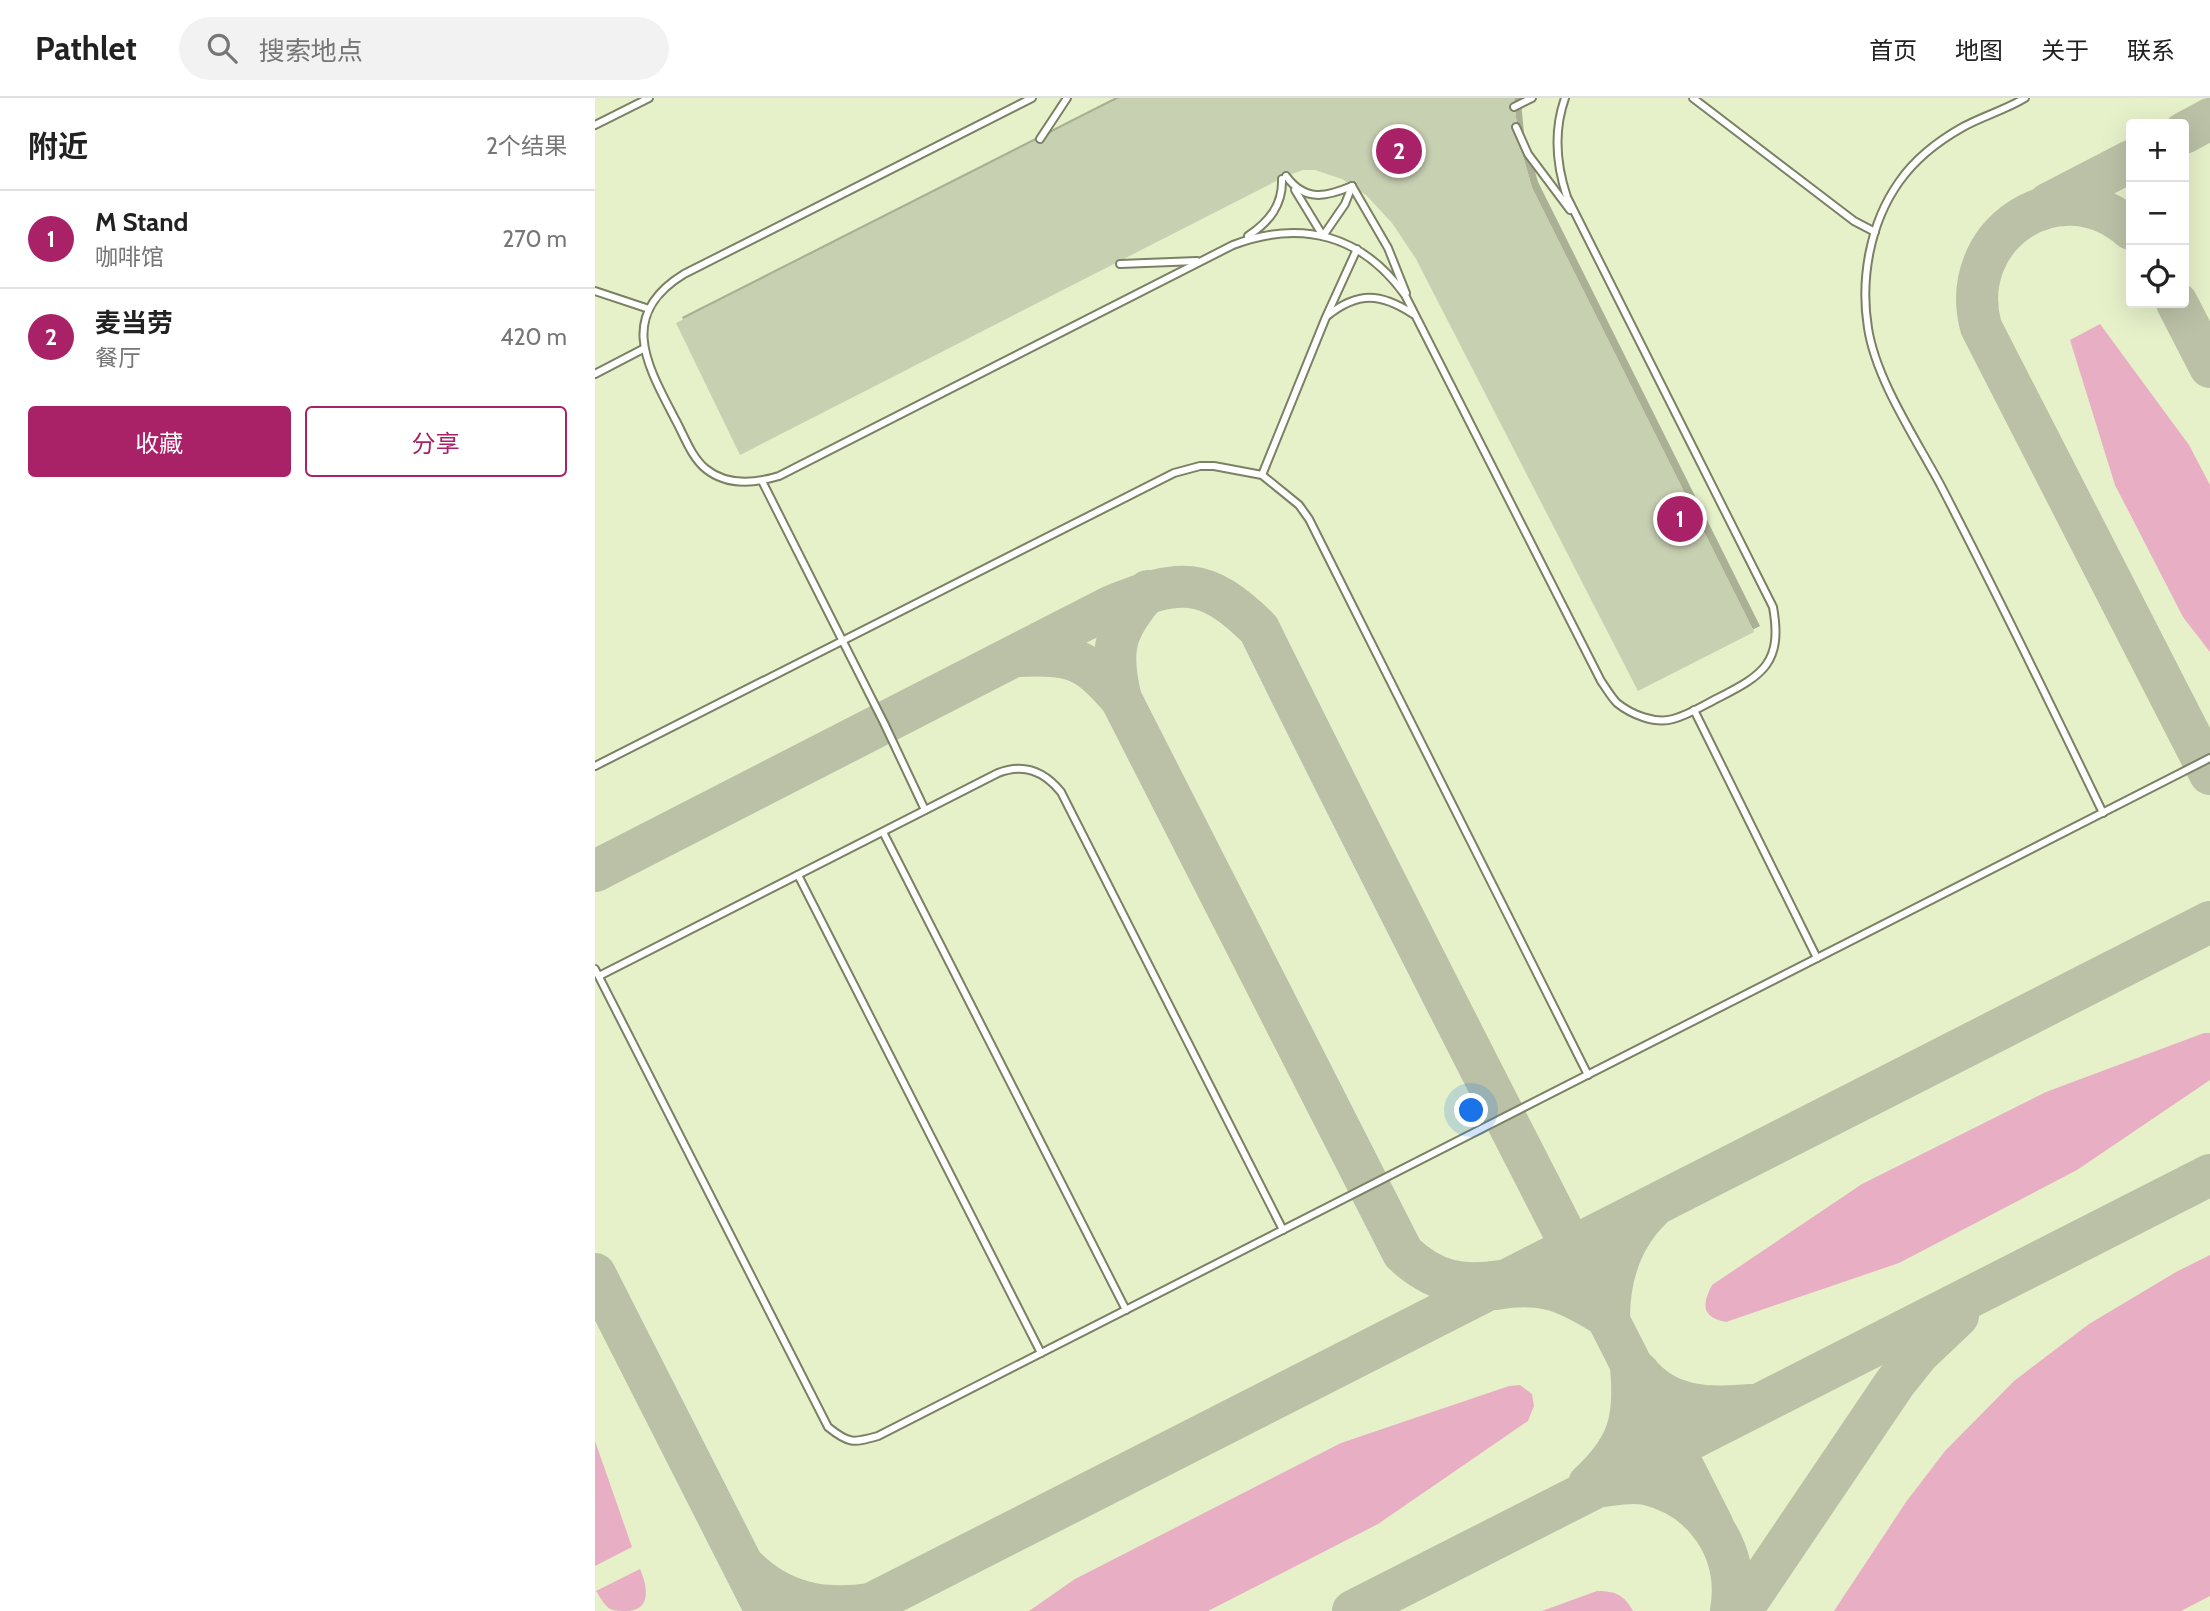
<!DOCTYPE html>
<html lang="zh">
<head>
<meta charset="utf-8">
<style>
	body { margin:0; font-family:Cabin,"Noto Sans SC",sans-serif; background:#f2f2f2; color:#222 }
	.controls { position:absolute; right:21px; top:21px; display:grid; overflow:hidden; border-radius:7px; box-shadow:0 7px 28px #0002 }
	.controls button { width:63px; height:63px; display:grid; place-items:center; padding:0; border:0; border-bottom:2px solid #e0e0e0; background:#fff; color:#222; font:35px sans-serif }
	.you { position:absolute; left:877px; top:1013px; width:24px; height:24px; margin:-18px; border:5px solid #fff; border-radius:50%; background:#1a73e8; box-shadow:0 0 0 10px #1a73e833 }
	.badge { display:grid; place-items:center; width:46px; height:46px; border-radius:50%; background:#a92268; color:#fff; font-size:23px; font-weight:700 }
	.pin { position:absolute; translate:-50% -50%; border:4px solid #fff; box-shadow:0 2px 7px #0006 }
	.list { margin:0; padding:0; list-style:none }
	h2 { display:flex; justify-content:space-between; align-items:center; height:91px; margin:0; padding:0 28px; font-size:30px }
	h2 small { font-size:23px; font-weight:400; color:#767676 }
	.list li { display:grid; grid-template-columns:46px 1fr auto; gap:21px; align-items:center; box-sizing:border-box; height:98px; padding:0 28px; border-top:2px solid #e0e0e0 }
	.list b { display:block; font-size:26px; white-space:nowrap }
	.list p { margin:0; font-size:23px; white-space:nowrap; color:#767676 }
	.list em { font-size:23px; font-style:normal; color:#767676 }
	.actions { display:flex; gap:14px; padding:21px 28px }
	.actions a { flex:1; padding:16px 0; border:2px solid #a92268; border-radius:7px; text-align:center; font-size:24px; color:#a92268 }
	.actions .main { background:#a92268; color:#fff }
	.icon { flex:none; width:38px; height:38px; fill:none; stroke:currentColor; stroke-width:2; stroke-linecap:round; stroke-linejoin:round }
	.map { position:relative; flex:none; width:1615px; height:1513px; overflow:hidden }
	header { display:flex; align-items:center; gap:42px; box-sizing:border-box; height:98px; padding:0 35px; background:#fff; border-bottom:2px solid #e0e0e0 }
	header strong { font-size:33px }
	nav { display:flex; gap:38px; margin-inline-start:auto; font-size:24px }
	.search { width:490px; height:63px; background:#f2f2f2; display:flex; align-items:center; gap:18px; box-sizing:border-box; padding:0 24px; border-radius:38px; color:#767676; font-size:26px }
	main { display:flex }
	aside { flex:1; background:#fff }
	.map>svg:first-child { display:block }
	.built { fill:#e6f0c9; fill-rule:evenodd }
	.green { fill:#e8afc4 }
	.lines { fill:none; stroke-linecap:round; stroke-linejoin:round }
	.taxiway { stroke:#bac1a6; stroke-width:42 }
	.building { fill:#c8d0b2; filter:url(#shadow) }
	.service-casing { stroke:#7a8165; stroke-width:10 }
	.service { stroke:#fff; stroke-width:6 }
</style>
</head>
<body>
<header>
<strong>Pathlet</strong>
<div class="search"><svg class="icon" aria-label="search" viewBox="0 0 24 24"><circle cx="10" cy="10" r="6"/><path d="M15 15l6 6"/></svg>搜索地点</div>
<nav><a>首页</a><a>地图</a><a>关于</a><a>联系</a></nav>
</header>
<main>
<aside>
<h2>附近<small>2个结果</small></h2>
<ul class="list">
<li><span class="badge">1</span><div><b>M Stand</b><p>咖啡馆</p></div><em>270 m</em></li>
<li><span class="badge">2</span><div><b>麦当劳</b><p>餐厅</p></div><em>420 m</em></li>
</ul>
<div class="actions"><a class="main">收藏</a><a>分享</a></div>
</aside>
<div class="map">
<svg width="1615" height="1513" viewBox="0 0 1615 1513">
	<defs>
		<filter id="shadow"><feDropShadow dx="6" dy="-6" stdDeviation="0" flood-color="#0004"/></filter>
	</defs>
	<rect width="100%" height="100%" fill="#eff7d8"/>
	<path class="built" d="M0 0H1615V1513H0ZM1536 26H1589V205H1536Z"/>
	<g class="green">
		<polygon points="1505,226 1594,347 1615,387 1615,554 1588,519 1520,387 1475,242"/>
		<path d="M1609 935H1615V982L1482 1072 1304 1165 1131 1224C1106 1219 1107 1207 1117 1187L1267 1086 1451 994Z"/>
		<polygon points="1615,1157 1615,1498 1586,1513 1239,1513 1311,1404 1350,1353 1419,1283 1494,1226 1581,1174"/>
		<polygon points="925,1287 937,1296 939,1308 933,1323 783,1426 613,1513 434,1513 480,1481 746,1345 914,1288"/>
		<polygon points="0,1343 37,1449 0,1468"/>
		<path d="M45 1471C52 1487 58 1513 31 1513 25 1513 20 1513 15 1511 9 1507 5 1499 1 1493Z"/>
		<path d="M1002 1493C1021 1493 1029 1497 1038 1513H947Z"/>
	</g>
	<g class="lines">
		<g class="taxiway">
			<polyline points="1589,35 1615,21"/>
			<polyline points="1453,106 1536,63"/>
			<path d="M1536 131C1463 68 1361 137 1386 229L1615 676"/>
			<polyline points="1582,205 1615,269"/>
			<path d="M422 558C477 556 490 559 526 601L808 1155C839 1184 865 1189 906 1183"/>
			<path d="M526 601C514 552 519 531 553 493"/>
			<path d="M0 773 517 508C584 481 610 477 664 531 812 832 967 1128 1118 1428"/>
			<polyline points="0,1176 171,1513"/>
			<path d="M900 1191C949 1182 973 1194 1014 1220"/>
			<path d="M1014 1220C1014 1178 1027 1139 1057 1110"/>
			<path d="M1043 1274C1071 1310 1113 1311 1156 1307"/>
			<path d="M994 1386C1033 1350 1041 1322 1036 1269"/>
			<path d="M1008 1388C1022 1386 1037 1383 1051 1386 1111 1400 1146 1454 1136 1513"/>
			<path d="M151 1470C186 1505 228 1513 276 1506"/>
			<polyline points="262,1513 1615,824"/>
			<polyline points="758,1513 1615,1077"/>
			<polyline points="1146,1513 1300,1285 1324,1255 1363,1218"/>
		</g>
	</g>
	<polygon class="building" points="525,0 919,0 923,41 937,90 1159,534 1043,593 821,161 797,125 771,97 747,81 720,72 708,72 691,78 145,357 81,225"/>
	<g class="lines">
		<g class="service-casing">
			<g id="service">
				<path d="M437 0 89 176C22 217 52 267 80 321 89 337 96 359 111 371 132 388 161 385 184 378L638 147C707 121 767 137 810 197L1006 583C1011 590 1016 599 1022 605 1037 617 1060 626 1078 621 1094 617 1109 607 1123 600 1168 577 1188 565 1178 509L972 99C961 66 958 34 970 0"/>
				<polyline points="1098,0 1259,123 1280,134"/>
				<path d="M1430 0C1410 12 1388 18 1368 29 1343 43 1320 61 1304 84 1275 125 1265 181 1273 230 1281 282 1321 341 1346 388 1402 496 1455 605 1508 715"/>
				<polyline points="919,9 937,0"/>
				<polyline points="0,27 54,0"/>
				<polyline points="921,29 933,56 975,112"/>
				<polyline points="445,41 472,0"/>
				<path d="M691 78C710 104 731 99 757 88"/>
				<polyline points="757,88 793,150 811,195"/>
				<polyline points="700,92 728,138"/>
				<path d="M653 138C674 124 688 107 687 81"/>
				<polyline points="728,138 750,106 757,88"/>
				<polyline points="525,166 602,163"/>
				<polyline points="0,193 54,211"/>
				<path d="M732 218C763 193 786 195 818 216"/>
				<polyline points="0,276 48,251"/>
				<polyline points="667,377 731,219 762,151"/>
				<polyline points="167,383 289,625 330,712"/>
				<polyline points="1099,612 1222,860"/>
				<polyline points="0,668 579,375 605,368 619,368 667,377 704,407 714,421 993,977"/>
				<polyline points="288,734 531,1212"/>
				<polyline points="203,777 446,1255"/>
				<path d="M0 871 233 1329C254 1346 258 1345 283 1338L1615 660"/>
				<path d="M4 878 403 675C429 665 449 673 466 694L688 1132"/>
			</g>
		</g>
		<use href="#service" class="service"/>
	</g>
</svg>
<div class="controls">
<button>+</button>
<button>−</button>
<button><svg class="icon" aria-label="locate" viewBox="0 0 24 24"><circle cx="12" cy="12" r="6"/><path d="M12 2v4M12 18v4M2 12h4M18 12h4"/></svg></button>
</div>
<div class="you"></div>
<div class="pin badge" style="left:1085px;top:421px">1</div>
<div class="pin badge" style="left:804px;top:53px">2</div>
</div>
</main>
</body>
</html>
